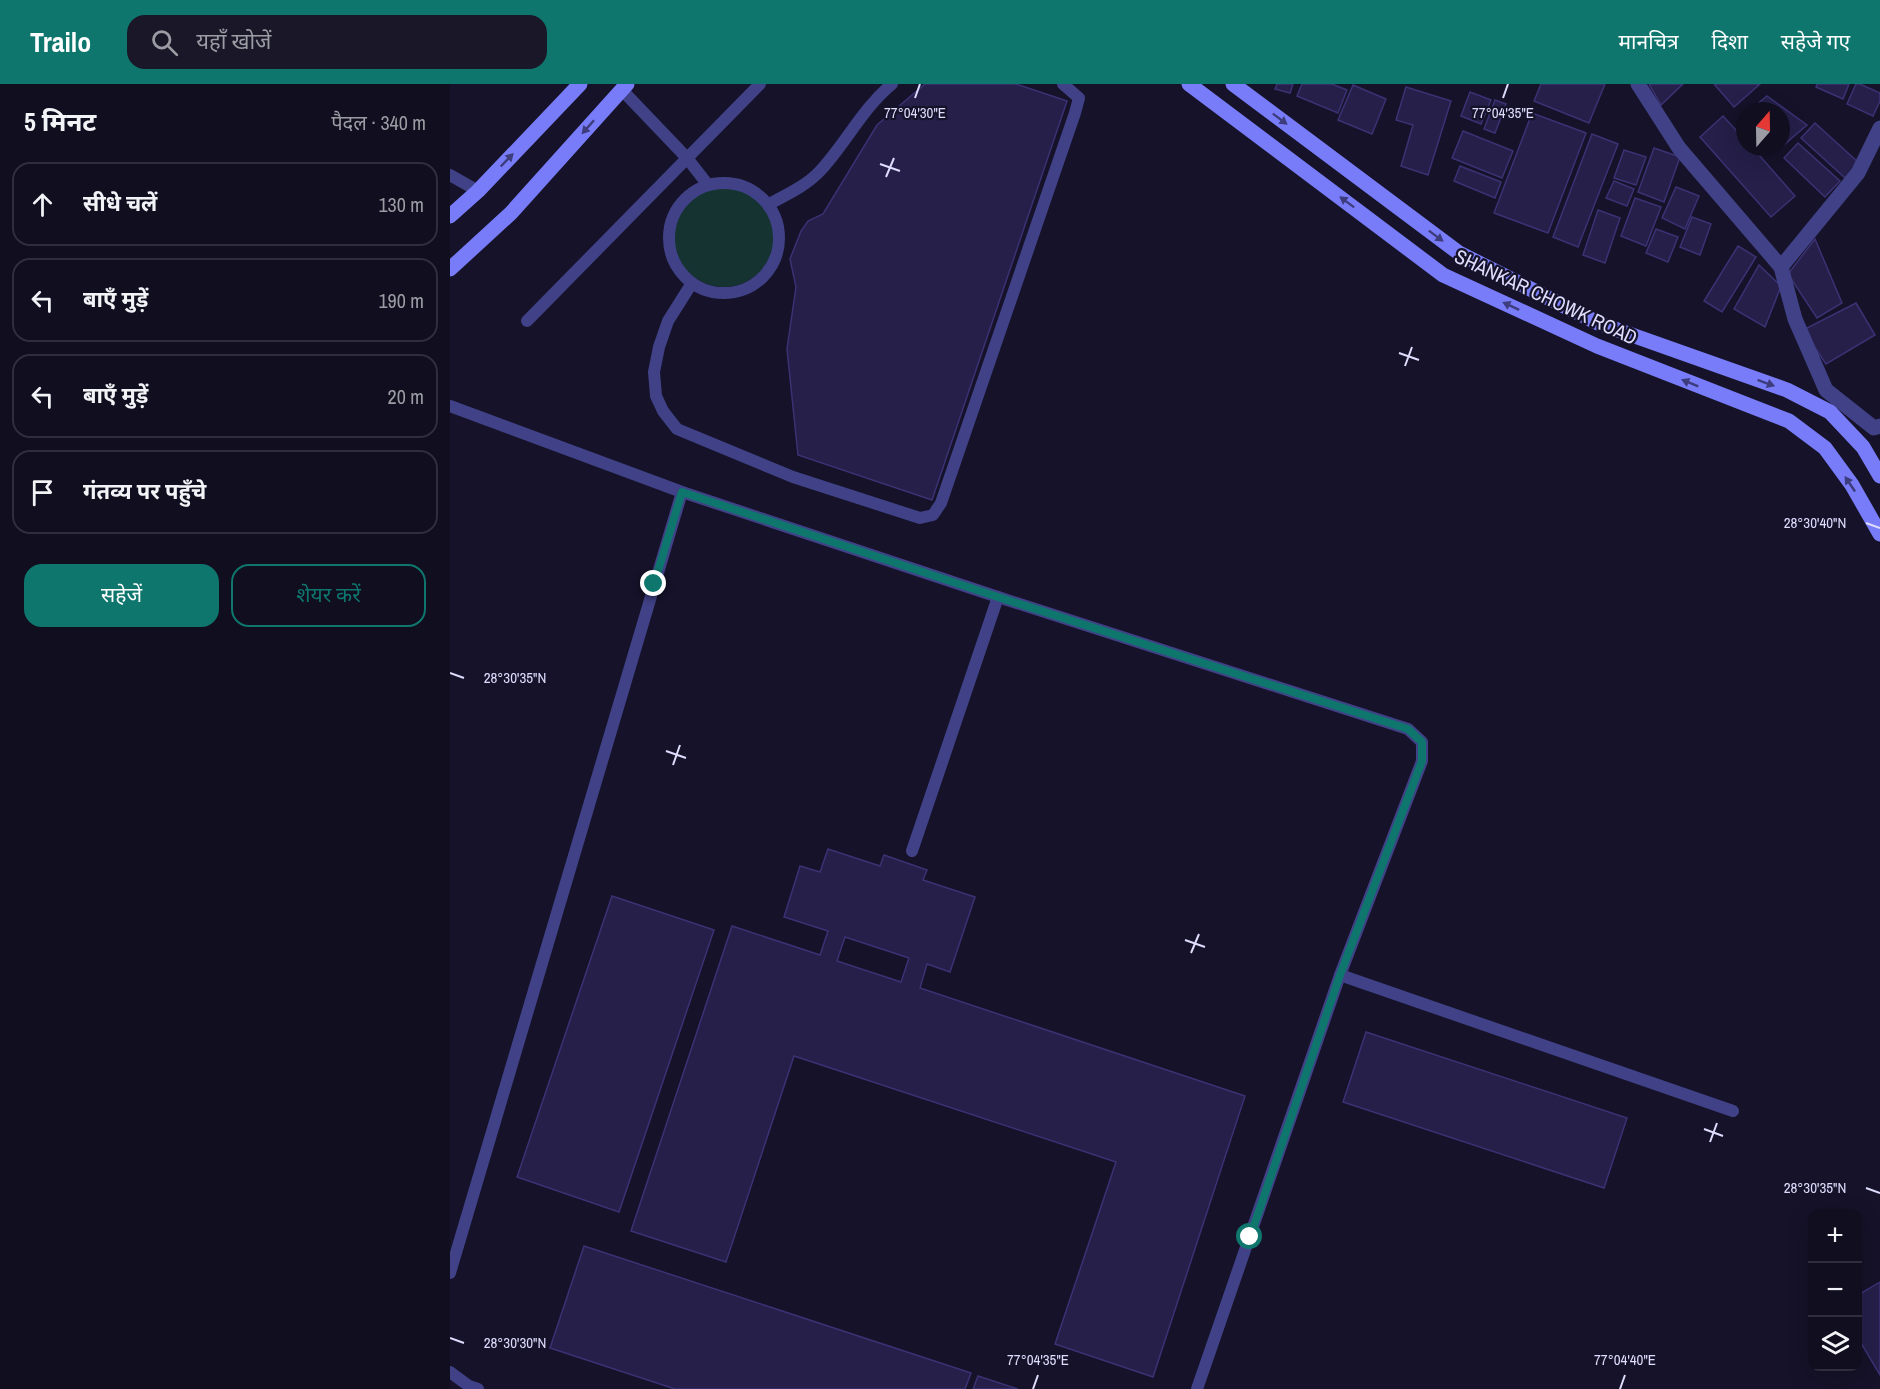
<!DOCTYPE html>
<html lang="hi">
<head>
<meta charset="utf-8">
<style>
	body { margin:0; font-family:"Archivo Narrow","Noto Sans Devanagari",sans-serif; background:#191728; color:#f1f3f6 }
	.controls { position:absolute; right:18px; bottom:18px; display:grid; overflow:hidden; border-radius:12px; box-shadow:0 6px 24px #0002 }
	.controls button { width:54px; height:54px; display:grid; place-items:center; padding:0; border:0; border-bottom:2px solid #302e3d; background:#100e1f; color:#f1f3f6; font:30px sans-serif }
	.compass { position:absolute; left:1286px; top:18px; width:54px; height:54px; border-radius:50%; background:#100e1f; box-shadow:0 6px 24px #0002; rotate:20deg }
	.stop { position:absolute; width:18px; height:18px; margin:-14px; border:4px solid #0f766e; border-radius:50%; background:#fff }
	.stop.end { background:#0f766e; border-color:#fff; box-shadow:0 2px 6px #0008 }
	.list { margin:0; padding:0; list-style:none }
	h2 { display:flex; justify-content:space-between; align-items:center; height:78px; margin:0; padding:0 24px; font-size:26px }
	h2 small { font-size:20px; font-weight:400; color:#9c9ca4 }
	.list li { display:grid; grid-template-columns:39px 1fr auto; gap:18px; align-items:center; box-sizing:border-box; height:84px; margin:0 12px 12px; padding:0 12px; border:2px solid #302e3d; border-radius:18px }
	.list b { display:block; font-size:22px; white-space:nowrap }
	.list em { font-size:20px; font-style:normal; color:#9c9ca4 }
	.actions { display:flex; gap:12px; padding:18px 24px }
	.actions a { flex:1; padding:14px 0; border:2px solid #0f766e; border-radius:18px; text-align:center; font-size:21px; color:#0f766e }
	.actions .main { background:#0f766e; color:#fff }
	.icon { flex:none; width:33px; height:33px; fill:none; stroke:currentColor; stroke-width:2; stroke-linecap:round; stroke-linejoin:round }
	.map { position:relative; flex:none; width:1430px; height:1305px; overflow:hidden }
	header { display:flex; align-items:center; gap:36px; box-sizing:border-box; height:84px; padding:0 30px; background:#0f766e; color:#fff }
	header strong { font-size:28px }
	nav { display:flex; gap:33px; margin-inline-start:auto; font-size:21px }
	.search { width:420px; height:54px; background:#191728; display:flex; align-items:center; gap:15px; box-sizing:border-box; padding:0 21px; border-radius:18px; color:#9c9ca4; font-size:22px }
	main { display:flex }
	aside { flex:1; background:#100e1f }
	.map>svg:first-child { display:block }
	.green { fill:#153330 }
	.building { fill:#251f49; stroke:#3b3274; stroke-width:1.5; fill-rule:evenodd }
	.lines { fill:none; stroke-linecap:round; stroke-linejoin:round }
	.service { stroke:#404186; stroke-width:12 }
	.minor { stroke:#404186; stroke-width:15 }
	.secondary { stroke:#787cf8; stroke-width:15 }
	.oneway { fill:#3d3c7c }
	.route { stroke:#0f766e; stroke-width:8 }
	.ticks { fill:none; stroke:#dedcfd; stroke-width:2 }
	.labels { text-anchor:middle; stroke-width:4.5; stroke-linejoin:round; paint-order:stroke }
	.street-label { font-size:20px; fill:#dedcfd; stroke:#151229 }
	.ticks-label { font-size:15px; text-anchor:middle; fill:#dedcfd; stroke:#151229; stroke-width:4.5; stroke-linejoin:round; paint-order:stroke }
</style>
</head>
<body>
<header>
<strong>Trailo</strong>
<div class="search"><svg class="icon" aria-label="search" viewBox="0 0 24 24"><circle cx="10" cy="10" r="6"/><path d="M15 15l6 6"/></svg>यहाँ खोजें</div>
<nav><a>मानचित्र</a><a>दिशा</a><a>सहेजे गए</a></nav>
</header>
<main>
<aside>
<h2>5 मिनट<small>पैदल · 340 m</small></h2>
<ul class="list">
<li><svg class="icon" aria-label="ahead" viewBox="0 0 24 24"><path d="M12 20V5M6 11l6-6 6 6"/></svg><div><b>सीधे चलें</b></div><em>130 m</em></li>
<li><svg class="icon" aria-label="left" viewBox="0 0 24 24"><path d="M17 20v-9H6M10 6l-5 5 5 5"/></svg><div><b>बाएँ मुड़ें</b></div><em>190 m</em></li>
<li><svg class="icon" aria-label="left" viewBox="0 0 24 24"><path d="M17 20v-9H6M10 6l-5 5 5 5"/></svg><div><b>बाएँ मुड़ें</b></div><em>20 m</em></li>
<li><svg class="icon" aria-label="arrive" viewBox="0 0 24 24"><path d="M6 21V4h12l-3 4 3 4H6"/></svg><div><b>गंतव्य पर पहुँचे</b></div></li>
</ul>
<div class="actions"><a class="main">सहेजें</a><a>शेयर करें</a></div>
</aside>
<div class="map">
<svg width="1430" height="1305" viewBox="0 0 1430 1305">
	<rect width="100%" height="100%" fill="#151229"/>
	<circle class="green" cx="274" cy="153" r="50"/>
	<g class="building">
		<polygon points="475,0 566,0 617,17 482,416 348,371 337,265 346,203 340,175 351,147 358,137 373,130 427,41"/>
		<polygon points="827,0 843,0 840,9 825,5"/>
		<polygon points="852,0 882,0 897,6 888,29 847,12"/>
		<polygon points="1091,0 1155,0 1139,39 1084,17"/>
		<polygon points="1199,0 1233,0 1211,21"/>
		<polygon points="1264,0 1310,0 1284,23"/>
		<polygon points="1367,0 1399,0 1393,15 1366,3"/>
		<polygon points="1406,0 1410,0 1430,9 1430,17 1423,32 1397,20"/>
		<polygon points="903,1 936,15 922,50 888,36"/>
		<polygon points="956,3 1001,17 978,91 951,82 963,41 946,36"/>
		<polygon points="1020,8 1041,16 1031,40 1011,32"/>
		<polygon points="1317,12 1357,41 1328,66 1326,63 1331,63 1331,27 1299,27"/>
		<polygon points="1045,16 1056,20 1045,49 1034,45"/>
		<polygon points="1082,29 1136,49 1098,149 1044,129"/>
		<polygon points="1273,32 1295,56 1295,63 1302,63 1345,112 1321,133 1250,53"/>
		<polygon points="1365,39 1409,79 1395,94 1351,54"/>
		<polygon points="1013,47 1063,67 1052,94 1002,74"/>
		<polygon points="1142,50 1168,60 1128,163 1103,153"/>
		<polygon points="1348,59 1390,97 1375,113 1334,74"/>
		<polygon points="1204,64 1230,73 1214,118 1188,108"/>
		<polygon points="1174,66 1196,73 1186,101 1164,94"/>
		<polygon points="1010,82 1051,98 1045,114 1004,97"/>
		<polygon points="1164,97 1184,105 1177,122 1156,114"/>
		<polygon points="1226,103 1249,112 1235,145 1212,134"/>
		<polygon points="1185,114 1211,123 1196,162 1171,152"/>
		<polygon points="1148,126 1170,134 1155,179 1133,171"/>
		<polygon points="1242,133 1261,140 1250,171 1230,163"/>
		<polygon points="1206,145 1228,153 1218,178 1196,169"/>
		<polygon points="1365,155 1392,219 1367,234 1338,190"/>
		<polygon points="1288,162 1306,173 1272,228 1254,217"/>
		<polygon points="1309,181 1331,202 1315,243 1284,225"/>
		<polygon points="1406,219 1425,251 1376,280 1353,246"/>
		<path d="M378 765 430 782 434 771 477 786 473 796 525 813 500 888 477 880 470 904 795 1012 703 1293 605 1260 666 1078 344 972 276 1178 181 1147 282 842 370 871 378 847 334 833 350 782 370 788ZM395 853 459 874 451 898 387 877Z"/>
		<polygon points="162,812 264,846 169,1128 67,1093"/>
		<polygon points="916,948 1177,1034 1154,1104 893,1018"/>
		<polygon points="134,1162 521,1289 515,1305 225,1305 100,1264"/>
		<polygon points="1430,1198 1430,1291 1408,1254 1408,1211"/>
		<polygon points="528,1292 568,1305 523,1305"/>
	</g>
	<g class="lines">
		<g class="service">
			<polyline points="172,6 237,74 258,101"/>
			<polyline points="0,91 28,107"/>
			<circle cx="274" cy="154" r="55"/>
			<path d="M319 120C336 111 356 102 370 87 396 59 412 25 442 0"/>
			<polyline points="242,199 218,237 209,263 204,288 206,312 213,327 227,345 343,393 470,434 483,431 491,419 625,29 629,14 613,0"/>
			<polyline points="77,237 310,0"/>
			<polyline points="0,322 232,408 548,513 958,645 972,658 972,677 890,891 747,1305"/>
			<polyline points="462,767 548,513"/>
			<polyline points="890,891 1283,1027"/>
			<polyline points="0,1189 232,408"/>
			<polyline points="0,1288 19,1302 28,1305"/>
		</g>
		<g class="minor">
			<polyline points="1188,0 1229,64 1331,183 1345,235 1376,306 1424,344 1430,342"/>
			<polyline points="1331,183 1408,89 1430,44"/>
		</g>
		<g class="secondary">
			<polyline points="739,0 993,191 1147,262 1339,337 1375,364 1402,401 1430,450"/>
			<polyline points="783,0 1009,169 1148,239 1337,306 1380,328 1413,363 1430,392"/>
			<polyline points="0,132 28,107 130,0"/>
			<polyline points="0,185 61,129 177,0"/>
		</g>
	</g>
	<defs><path id="oneway-solid" d="M-6-.8H1V-3.2L6.5 0L1 3.2V.8H-6Z" transform="scale(1.5)"/></defs>
	<g class="oneway">
		<use href="#oneway-solid" transform="translate(830 35) rotate(37)"/>
		<use href="#oneway-solid" transform="translate(138 43) rotate(132)"/>
		<use href="#oneway-solid" transform="translate(57 76) rotate(-46)"/>
		<use href="#oneway-solid" transform="translate(897 118) rotate(-143)"/>
		<use href="#oneway-solid" transform="translate(986 152) rotate(37)"/>
		<use href="#oneway-solid" transform="translate(1061 222) rotate(-155)"/>
		<use href="#oneway-solid" transform="translate(1240 299) rotate(-158)"/>
		<use href="#oneway-solid" transform="translate(1316 299) rotate(20)"/>
		<use href="#oneway-solid" transform="translate(1400 400) rotate(-124)"/>
	</g>
	<g class="lines">
		<polyline class="route" points="204,500 232,408 548,513 958,645 972,658 972,677 890,891 800,1153"/>
	</g>
	<path class="ticks" d="M465 14 470 0M1053 14 1058 0M430 80 450 87M436 93 444 74M949 269 969 276M955 282 962 263M1416 439 1430 444M0 589 14 594M216 667 236 674M223 681 230 661M735 856 755 863M741 869 749 850M1254 1045 1273 1052M1260 1058 1267 1039M1416 1104 1430 1109M0 1254 14 1259M583 1305 588 1291M1170 1305 1175 1291"/>
	<g class="labels">
		<g class="street-label">
			<text transform="translate(1096 213) rotate(25)" y="7">SHANKAR CHOWK ROAD</text>
		</g>
	</g>
	<g class="ticks-label">
		<text x="465" y="34">77°04'30"E</text>
		<text x="1053" y="34">77°04'35"E</text>
		<text x="1365" y="444">28°30'40"N</text>
		<text x="65" y="599">28°30'35"N</text>
		<text x="1365" y="1109">28°30'35"N</text>
		<text x="65" y="1264">28°30'30"N</text>
		<text x="588" y="1281">77°04'35"E</text>
		<text x="1175" y="1281">77°04'40"E</text>
	</g>
</svg>
<div class="controls">
<button>+</button>
<button>−</button>
<button><svg class="icon" aria-label="layers" viewBox="0 0 24 24"><path d="M12 4l9 5-9 5-9-5zM3 14l9 5 9-5"/></svg></button>
</div>
<svg class="compass" viewBox="-18 -18 36 36"><path d="M0-13l5 13h-10z" fill="#e53935"/><path d="M0 13l5-13h-10z" fill="#9c9ca4"/></svg>
<div class="stop" style="left:800px;top:1153px"></div>
<div class="stop end" style="left:204px;top:500px"></div>
</div>
</main>
</body>
</html>
